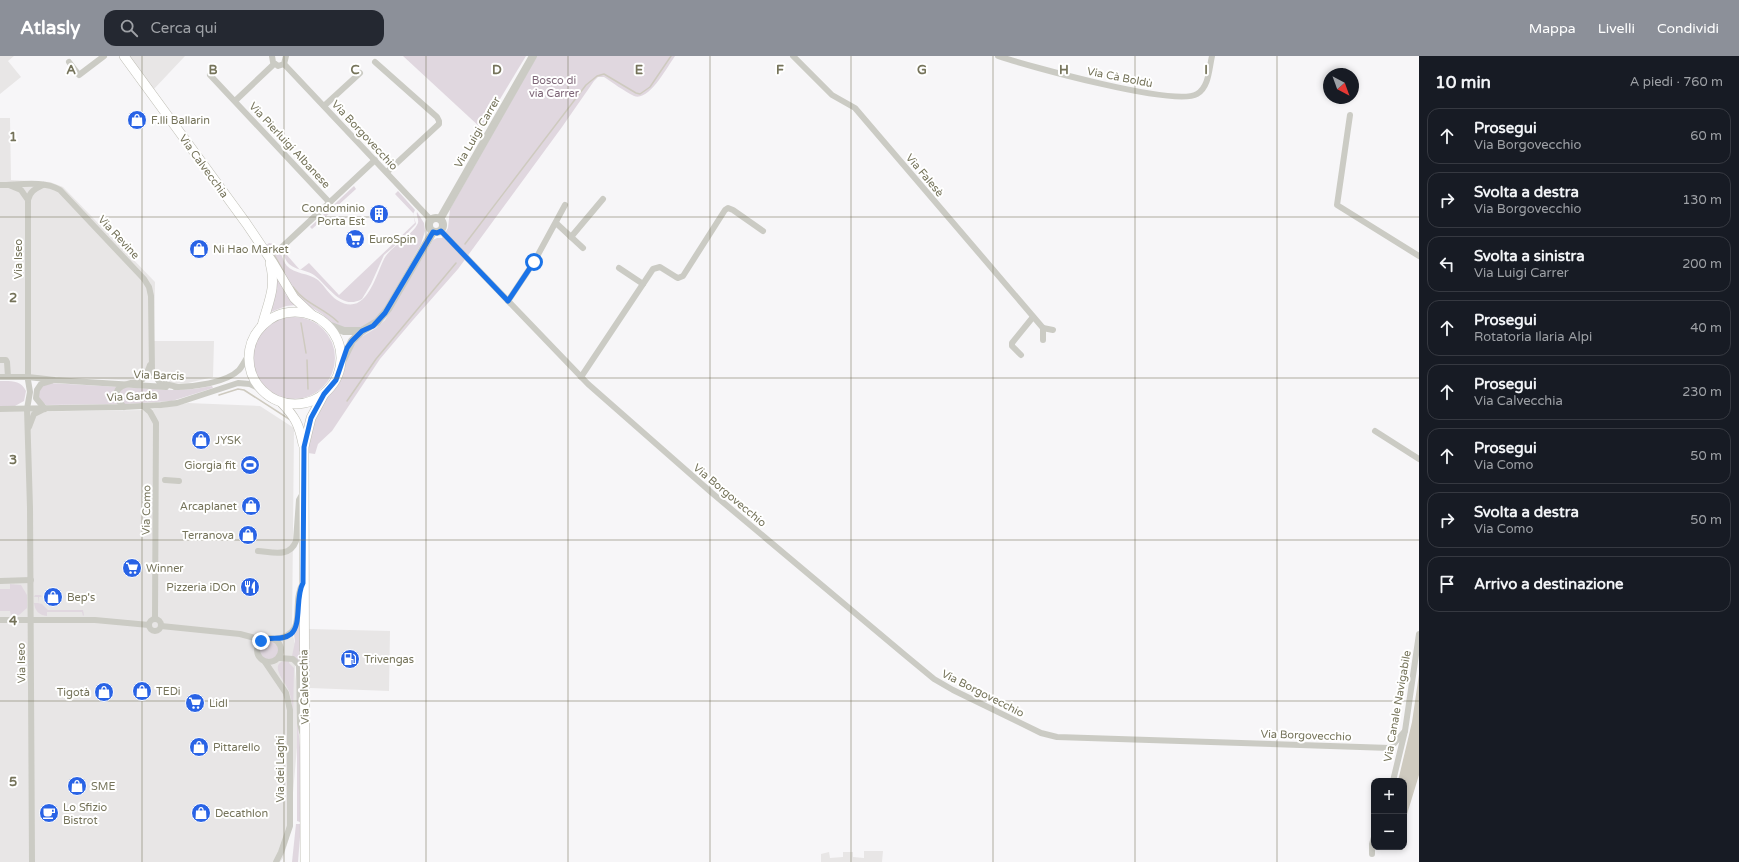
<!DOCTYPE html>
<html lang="it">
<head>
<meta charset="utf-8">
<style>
	body { margin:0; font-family:"Varela Round",sans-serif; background:#242831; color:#f1f3f6 }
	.controls { position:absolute; right:12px; bottom:12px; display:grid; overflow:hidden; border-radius:8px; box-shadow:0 2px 6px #0003 }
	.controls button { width:36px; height:36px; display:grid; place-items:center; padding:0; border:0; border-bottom:1px solid #363941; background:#171b24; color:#f1f3f6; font:20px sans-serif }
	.compass { position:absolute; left:1323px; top:12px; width:36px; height:36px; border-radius:50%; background:#171b24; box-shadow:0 2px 6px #0003; rotate:139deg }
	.stop { position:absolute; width:12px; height:12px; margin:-9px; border:3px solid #1a73e8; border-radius:50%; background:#fff }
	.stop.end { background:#1a73e8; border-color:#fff; box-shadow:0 1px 4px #0008 }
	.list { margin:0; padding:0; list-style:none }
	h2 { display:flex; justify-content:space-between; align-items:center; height:52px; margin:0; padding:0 16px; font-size:17px }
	h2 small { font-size:13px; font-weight:400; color:#9ea1a6 }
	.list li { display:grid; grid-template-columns:26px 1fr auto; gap:12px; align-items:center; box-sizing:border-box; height:56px; margin:0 8px 8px; padding:0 8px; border:1px solid #363941; border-radius:12px }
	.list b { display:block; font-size:15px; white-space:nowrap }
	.list p { margin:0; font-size:13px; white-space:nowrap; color:#9ea1a6 }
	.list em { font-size:13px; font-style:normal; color:#9ea1a6 }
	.icon { flex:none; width:22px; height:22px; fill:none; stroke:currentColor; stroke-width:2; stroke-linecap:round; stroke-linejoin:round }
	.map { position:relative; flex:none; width:1419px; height:806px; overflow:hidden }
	header { display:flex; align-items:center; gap:24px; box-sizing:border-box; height:56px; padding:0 20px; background:#8c9099; color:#fff }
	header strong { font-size:19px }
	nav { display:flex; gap:22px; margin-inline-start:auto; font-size:14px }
	.search { width:280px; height:36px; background:#242831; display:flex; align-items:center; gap:10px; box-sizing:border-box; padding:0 14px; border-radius:12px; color:#9ea1a6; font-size:15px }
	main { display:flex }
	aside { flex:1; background:#171b24 }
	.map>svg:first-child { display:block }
	.built { fill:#e8e6e6 }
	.green { fill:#e0d7df }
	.water { fill:#cecabf }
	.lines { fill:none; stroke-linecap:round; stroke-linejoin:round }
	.stream { stroke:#cecabf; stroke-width:1.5 }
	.secondary-casing { stroke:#bebdb4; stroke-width:10 }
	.minor { stroke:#cbcbc4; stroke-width:6 }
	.tertiary { stroke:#cbcbc4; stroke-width:8 }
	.secondary { stroke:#fff; stroke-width:9 }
	.route { stroke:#1a73e8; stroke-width:5 }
	.grid { fill:none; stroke:#75735a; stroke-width:1; stroke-opacity:0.55 }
	.labels { text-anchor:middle; stroke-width:4; stroke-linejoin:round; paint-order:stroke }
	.street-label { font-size:11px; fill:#75735a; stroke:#fff }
	.park-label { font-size:11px; fill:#7e6678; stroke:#fff }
	.poi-label { font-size:11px; fill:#75735a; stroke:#fff; text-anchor:start }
	.grid-label { font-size:13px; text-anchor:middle; font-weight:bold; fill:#75735a; stroke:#fff; stroke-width:4; stroke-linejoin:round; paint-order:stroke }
</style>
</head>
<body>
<header>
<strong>Atlasly</strong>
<div class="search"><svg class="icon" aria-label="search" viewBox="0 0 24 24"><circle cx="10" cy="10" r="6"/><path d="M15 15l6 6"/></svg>Cerca qui</div>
<nav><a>Mappa</a><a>Livelli</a><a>Condividi</a></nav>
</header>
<main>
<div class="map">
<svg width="1419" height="806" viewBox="0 0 1419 806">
	<rect width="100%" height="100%" fill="#f7f6f8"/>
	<g class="built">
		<polygon points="0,0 14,0 8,5 21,21 0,38"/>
		<polygon points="129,0 185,0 153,34"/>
		<polygon points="0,62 10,62 11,124 50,126 63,131 155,226 154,285 214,285 213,321 188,327 168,327 159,324 152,313 138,325 0,318"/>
		<polygon points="188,347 260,350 294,372 292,576 297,595 295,614 298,647 298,680 289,782 283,802 280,806 0,806 0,356 149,354"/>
		<polygon points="309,573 390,575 389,635 310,632"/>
		<polygon points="864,795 883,795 882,806 821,806 821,798 829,796 830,802 843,801 843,796 853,796 853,801 864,802"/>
	</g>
	<g class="green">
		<polygon points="403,0 526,0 482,73"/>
		<path d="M537 0H675C667 11 649 46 634 40 624 35 613 27 604 21H598L594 25 562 71 458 213 413 264 380 303 332 375 318 388 315 398 308 397 311 371 320 351 339 327 349 297 358 283 376 272 385 264 433 184 437 182H442L448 172 450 153Z"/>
		<polygon points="354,130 356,133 312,173 310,171"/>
		<path d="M398 135 415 154 413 158 416 168 398 187 384 199 371 228 362 243C341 255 328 229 314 219 304 212 288 215 284 199L286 198 300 214 309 207 339 239 415 167 413 157 395 138Z"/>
		<path d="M417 156 424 167 425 175 421 188 385 251 374 264 362 271 349 273 332 268 322 258 300 245 265 190 269 187C281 188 281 203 287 210 294 218 309 217 318 224 325 230 329 239 337 244 366 262 375 221 384 203 390 191 413 179 418 167 419 163 416 160 417 156Z"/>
		<polygon points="276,218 286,239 296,249 286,250 271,256"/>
		<circle cx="294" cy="302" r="41"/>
		<path d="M0 325C11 325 21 324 26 335L24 345 15 350 0 351Z"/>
		<polygon points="50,327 172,334 194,333 212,330 213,332 172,345 126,348 46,349 39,344 39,335 41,330"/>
		<polygon points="10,528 21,529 27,539 27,552 19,559 11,560 10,555 0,555 0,533 10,533"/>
		<path d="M35 539H41L42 541H39L38 547 42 548 48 554H83L84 559 83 560 82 556H47V560C39 559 35 555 34 547H38V541H34Z"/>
		<polygon points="300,557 301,608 292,600 295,586 294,578 298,571"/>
		<circle cx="269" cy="594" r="10"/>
		<path d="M289 604V607L294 612 293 663C293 653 292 644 289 635 285 625 266 606 289 604Z"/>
		<polygon points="295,608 297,610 298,669 301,703 300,766 297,765 297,613"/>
		<polygon points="296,768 301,768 298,806 292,806"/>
	</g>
	<polygon class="water" points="1419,618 1419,719 1404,768 1404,725 1398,725 1412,666"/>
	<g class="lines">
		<g class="stream">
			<polyline points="465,188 586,29 597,20 604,18 636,37 640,38 650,31 671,0"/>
			<polyline points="269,190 284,216"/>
			<path d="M293 231C305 248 324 252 338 266"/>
			<polyline points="301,267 306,297"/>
			<polyline points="307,304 308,333"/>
			<polyline points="219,339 238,333 244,334 289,363"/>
			<polyline points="347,345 376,303 456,207"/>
		</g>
		<g class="secondary-casing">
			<g id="secondary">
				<polyline points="124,0 246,167 273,207 294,242 312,259"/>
				<circle cx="295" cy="302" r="46"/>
				<path d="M262 270C268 246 277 232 270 207"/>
				<path d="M281 346C295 361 299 368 303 388"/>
				<polyline points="305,806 304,391 311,362 324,338"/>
			</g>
		</g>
		<g class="minor">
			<polyline points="272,0 273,6 278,10 284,8 286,0"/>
			<polyline points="793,0 832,39 855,52 1043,272 1043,284"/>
			<path d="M998 0C1028 10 1175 51 1197 38 1209 31 1209 13 1212 0"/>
			<polyline points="69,6 79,19 104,0"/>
			<polyline points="375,6 437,61 439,65 439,68 387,116"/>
			<polyline points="284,8 431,164"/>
			<polyline points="210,19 330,147"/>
			<polyline points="235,45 274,8"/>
			<polyline points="324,50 360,17"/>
			<polyline points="1350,59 1337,149 1419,200"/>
			<path d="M0 129C19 129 43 124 60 134L144 223 149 231 151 240 152 315 160 327 178 331"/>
			<polyline points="9,129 21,134 28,144 28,324 30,336 27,353 30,452 32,806"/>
			<path d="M28 144C30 135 35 133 43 129"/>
			<polyline points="556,167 583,192"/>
			<polyline points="441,175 588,328 712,437 905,599 934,623 953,634 1041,677 1057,681 1390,692 1405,675"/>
			<polyline points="571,181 603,143"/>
			<polyline points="282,191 375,104"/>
			<polyline points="619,212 643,228"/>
			<polyline points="508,245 534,206 565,149"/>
			<polyline points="1043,272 1053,274"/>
			<polyline points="1021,299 1012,290 1012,287 1033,261"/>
			<polyline points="0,304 6,304 7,306 8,321"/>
			<polyline points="0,321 28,321 55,324 166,331"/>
			<polyline points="581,321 653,213 660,211 676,221 678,222 683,220 725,154 728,152 733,154 763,175"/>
			<path d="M175 331C193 331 226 327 239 314 243 309 246 303 249 298"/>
			<polyline points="143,350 150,356 156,367 155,563"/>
			<path d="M124 351C112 340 114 331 131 327 134 327 137 327 140 325 146 322 148 315 150 309"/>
			<polyline points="0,353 123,351 161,349 177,347 238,327 250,328 260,333"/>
			<polyline points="45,353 36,342 37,334 41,328 51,325"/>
			<polyline points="29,371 34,358 42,354"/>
			<polyline points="1375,375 1419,403"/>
			<polyline points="165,424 179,425"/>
			<path d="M258 495C272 496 290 502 296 485L299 444 303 437"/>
			<polyline points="0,525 31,524"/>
			<circle cx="155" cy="569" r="6"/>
			<polyline points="0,564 95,564 149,569"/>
			<polyline points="161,570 240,578 255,582 265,582"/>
			<circle cx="269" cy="594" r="12"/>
			<path d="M275 583C310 578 290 549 303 527"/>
			<polyline points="279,602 293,603 299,609 300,667 302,676"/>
			<polyline points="265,606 286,637 290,654 290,770 281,796 276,806"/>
			<polyline points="1393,725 1405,675 1419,578"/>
			<polyline points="1372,798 1372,788 1374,781"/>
		</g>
		<g class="tertiary">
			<circle cx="436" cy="169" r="7"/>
			<polyline points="440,163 533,0"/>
			<polyline points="328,269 344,275 362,275"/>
			<polyline points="341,308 352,285 362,275 377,266 388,253 433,176"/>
		</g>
		<use href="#secondary" class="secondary"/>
	</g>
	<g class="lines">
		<path class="route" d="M261 585C270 579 281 586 291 578 302 569 295 541 303 527L304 391 311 362 324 338 336 324 347 292 352 285 362 275 373 270 385 257 433 176 437 177 441 175 508 245 534 206"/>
	</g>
	<path class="grid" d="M142 0V806M284 0V806M426 0V806M568 0V806M710 0V806M851 0V806M993 0V806M1135 0V806M1277 0V806M0 161H1419M0 322H1419M0 484H1419M0 645H1419"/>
	<defs>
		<g id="shop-disc" transform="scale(1)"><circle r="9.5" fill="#2963e5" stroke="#fff"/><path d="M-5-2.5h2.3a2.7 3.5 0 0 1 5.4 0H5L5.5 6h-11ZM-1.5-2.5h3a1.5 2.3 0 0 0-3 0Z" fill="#fff"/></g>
		<g id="building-disc" transform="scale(1)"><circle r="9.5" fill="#2963e5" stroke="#fff"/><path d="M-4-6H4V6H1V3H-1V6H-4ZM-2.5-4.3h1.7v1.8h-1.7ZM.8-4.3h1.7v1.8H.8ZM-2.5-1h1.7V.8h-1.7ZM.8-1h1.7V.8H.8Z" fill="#fff"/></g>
		<g id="supermarket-disc" transform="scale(1)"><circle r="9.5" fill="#2963e5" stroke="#fff"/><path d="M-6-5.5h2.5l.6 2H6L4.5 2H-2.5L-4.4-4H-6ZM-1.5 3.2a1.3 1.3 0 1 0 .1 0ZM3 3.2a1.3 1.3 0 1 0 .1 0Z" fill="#fff"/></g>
		<g id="stadium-disc" transform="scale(1)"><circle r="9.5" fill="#2963e5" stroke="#fff"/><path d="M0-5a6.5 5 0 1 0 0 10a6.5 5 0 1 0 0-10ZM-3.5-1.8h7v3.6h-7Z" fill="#fff"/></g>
		<g id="restaurant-disc" transform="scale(1)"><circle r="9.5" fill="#2963e5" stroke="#fff"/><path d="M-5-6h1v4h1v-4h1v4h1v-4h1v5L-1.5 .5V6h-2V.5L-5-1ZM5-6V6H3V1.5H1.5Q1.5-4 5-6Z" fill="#fff"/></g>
		<g id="fuel-disc" transform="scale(1)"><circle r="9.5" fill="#2963e5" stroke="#fff"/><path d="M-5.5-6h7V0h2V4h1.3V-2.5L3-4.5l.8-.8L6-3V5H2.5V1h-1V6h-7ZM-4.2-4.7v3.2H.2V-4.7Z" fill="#fff"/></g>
		<g id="cafe-disc" transform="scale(1)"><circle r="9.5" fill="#2963e5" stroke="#fff"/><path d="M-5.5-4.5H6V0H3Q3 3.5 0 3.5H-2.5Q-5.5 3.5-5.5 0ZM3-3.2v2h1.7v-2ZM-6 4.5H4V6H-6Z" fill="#fff"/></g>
	</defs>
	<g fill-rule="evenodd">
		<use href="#shop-disc" x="137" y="64"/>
		<use href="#building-disc" x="379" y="158"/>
		<use href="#supermarket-disc" x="355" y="183"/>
		<use href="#shop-disc" x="199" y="193"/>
		<use href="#shop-disc" x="201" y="384"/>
		<use href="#stadium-disc" x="250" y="409"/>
		<use href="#shop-disc" x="251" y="450"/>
		<use href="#shop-disc" x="248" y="479"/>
		<use href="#supermarket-disc" x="132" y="512"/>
		<use href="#restaurant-disc" x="250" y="531"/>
		<use href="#shop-disc" x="53" y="541"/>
		<use href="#fuel-disc" x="350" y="603"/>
		<use href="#shop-disc" x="142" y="635"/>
		<use href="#shop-disc" x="104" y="636"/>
		<use href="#supermarket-disc" x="195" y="647"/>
		<use href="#shop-disc" x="199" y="691"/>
		<use href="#shop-disc" x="77" y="730"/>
		<use href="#cafe-disc" x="49" y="757"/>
		<use href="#shop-disc" x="201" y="757"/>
	</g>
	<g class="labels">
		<g class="street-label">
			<text transform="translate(1120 21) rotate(11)" y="4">Via Cà Boldù</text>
			<text transform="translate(477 76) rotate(-60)" y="4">Via Luigi Carrer</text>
			<text transform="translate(365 79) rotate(47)" y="4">Via Borgovecchio</text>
			<text transform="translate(290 89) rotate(47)" y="4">Via Pierluigi Albanese</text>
			<text transform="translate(204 110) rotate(54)" y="4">Via Calvecchia</text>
			<text transform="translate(925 119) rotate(50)" y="4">Via Falesè</text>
			<text transform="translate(119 181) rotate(47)" y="4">Via Revine</text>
			<text transform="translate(18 203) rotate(-90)" y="4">Via Iseo</text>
			<text transform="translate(159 319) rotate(2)" y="4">Via Barcis</text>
			<text transform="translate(132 340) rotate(-3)" y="4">Via Garda</text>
			<text transform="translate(730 439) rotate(40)" y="4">Via Borgovecchio</text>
			<text transform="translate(146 454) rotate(-89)" y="4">Via Como</text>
			<text transform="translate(21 607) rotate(-91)" y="4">Via Iseo</text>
			<text transform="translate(304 631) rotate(-91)" y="4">Via Calvecchia</text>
			<text transform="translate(983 637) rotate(27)" y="4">Via Borgovecchio</text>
			<text transform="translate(1397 650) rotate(-80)" y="4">Via Canale Navigabile</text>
			<text transform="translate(1306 679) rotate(2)" y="4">Via Borgovecchio</text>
			<text transform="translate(280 713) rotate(-90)" y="4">Via dei Laghi</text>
		</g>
		<g class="park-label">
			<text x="554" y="28">Bosco di<tspan x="554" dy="13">via Carrer</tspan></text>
		</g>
		<g class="poi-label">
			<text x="151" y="68">F.lli Ballarin</text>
			<text x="365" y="156" text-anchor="end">Condominio<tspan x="365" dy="13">Porta Est</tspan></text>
			<text x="369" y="187">EuroSpin</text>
			<text x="213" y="197">Ni Hao Market</text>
			<text x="215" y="388">JYSK</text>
			<text x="236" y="413" text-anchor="end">Giorgia fit</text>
			<text x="237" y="454" text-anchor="end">Arcaplanet</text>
			<text x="234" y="483" text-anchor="end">Terranova</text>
			<text x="146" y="516">Winner</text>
			<text x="236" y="535" text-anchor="end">Pizzeria iDOn</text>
			<text x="67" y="545">Bep's</text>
			<text x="364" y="607">Trivengas</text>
			<text x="156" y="639">TEDi</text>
			<text x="90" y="640" text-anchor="end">Tigotà</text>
			<text x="209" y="651">Lidl</text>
			<text x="213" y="695">Pittarello</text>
			<text x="91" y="734">SME</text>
			<text x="63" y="755">Lo Sfizio<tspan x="63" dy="13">Bistrot</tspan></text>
			<text x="215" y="761">Decathlon</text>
		</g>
	</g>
	<g class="grid-label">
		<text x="71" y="18">A</text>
		<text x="213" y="18">B</text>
		<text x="355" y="18">C</text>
		<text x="497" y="18">D</text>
		<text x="639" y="18">E</text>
		<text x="780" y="18">F</text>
		<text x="922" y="18">G</text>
		<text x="1064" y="18">H</text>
		<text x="1206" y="18">I</text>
		<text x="13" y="85">1</text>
		<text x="13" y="246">2</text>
		<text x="13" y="408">3</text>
		<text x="13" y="569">4</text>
		<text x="13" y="730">5</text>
	</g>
</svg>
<div class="controls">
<button>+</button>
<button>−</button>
</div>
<svg class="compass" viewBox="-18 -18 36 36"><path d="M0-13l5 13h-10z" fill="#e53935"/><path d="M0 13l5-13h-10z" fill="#9ea1a6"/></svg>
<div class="stop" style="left:534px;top:206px"></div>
<div class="stop end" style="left:261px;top:585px"></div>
</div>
<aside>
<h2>10 min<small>A piedi · 760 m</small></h2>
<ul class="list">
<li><svg class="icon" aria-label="ahead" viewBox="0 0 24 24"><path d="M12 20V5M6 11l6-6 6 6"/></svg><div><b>Prosegui</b><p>Via Borgovecchio</p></div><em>60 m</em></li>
<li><svg class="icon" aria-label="right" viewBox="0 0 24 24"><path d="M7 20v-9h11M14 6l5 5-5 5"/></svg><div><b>Svolta a destra</b><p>Via Borgovecchio</p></div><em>130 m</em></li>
<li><svg class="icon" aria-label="left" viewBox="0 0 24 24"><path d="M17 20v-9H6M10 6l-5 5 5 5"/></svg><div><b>Svolta a sinistra</b><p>Via Luigi Carrer</p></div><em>200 m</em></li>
<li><svg class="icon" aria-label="ahead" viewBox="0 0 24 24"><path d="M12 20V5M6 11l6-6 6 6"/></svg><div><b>Prosegui</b><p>Rotatoria Ilaria Alpi</p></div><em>40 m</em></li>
<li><svg class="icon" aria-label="ahead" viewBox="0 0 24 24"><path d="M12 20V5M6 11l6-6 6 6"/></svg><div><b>Prosegui</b><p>Via Calvecchia</p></div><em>230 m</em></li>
<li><svg class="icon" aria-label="ahead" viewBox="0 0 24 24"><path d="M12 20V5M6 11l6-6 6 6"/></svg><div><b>Prosegui</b><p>Via Como</p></div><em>50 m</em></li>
<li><svg class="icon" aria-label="right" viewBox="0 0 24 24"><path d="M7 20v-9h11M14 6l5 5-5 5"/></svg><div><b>Svolta a destra</b><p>Via Como</p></div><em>50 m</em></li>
<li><svg class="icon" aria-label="arrive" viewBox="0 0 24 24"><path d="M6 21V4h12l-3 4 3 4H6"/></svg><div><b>Arrivo a destinazione</b></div></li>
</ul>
</aside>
</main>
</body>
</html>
